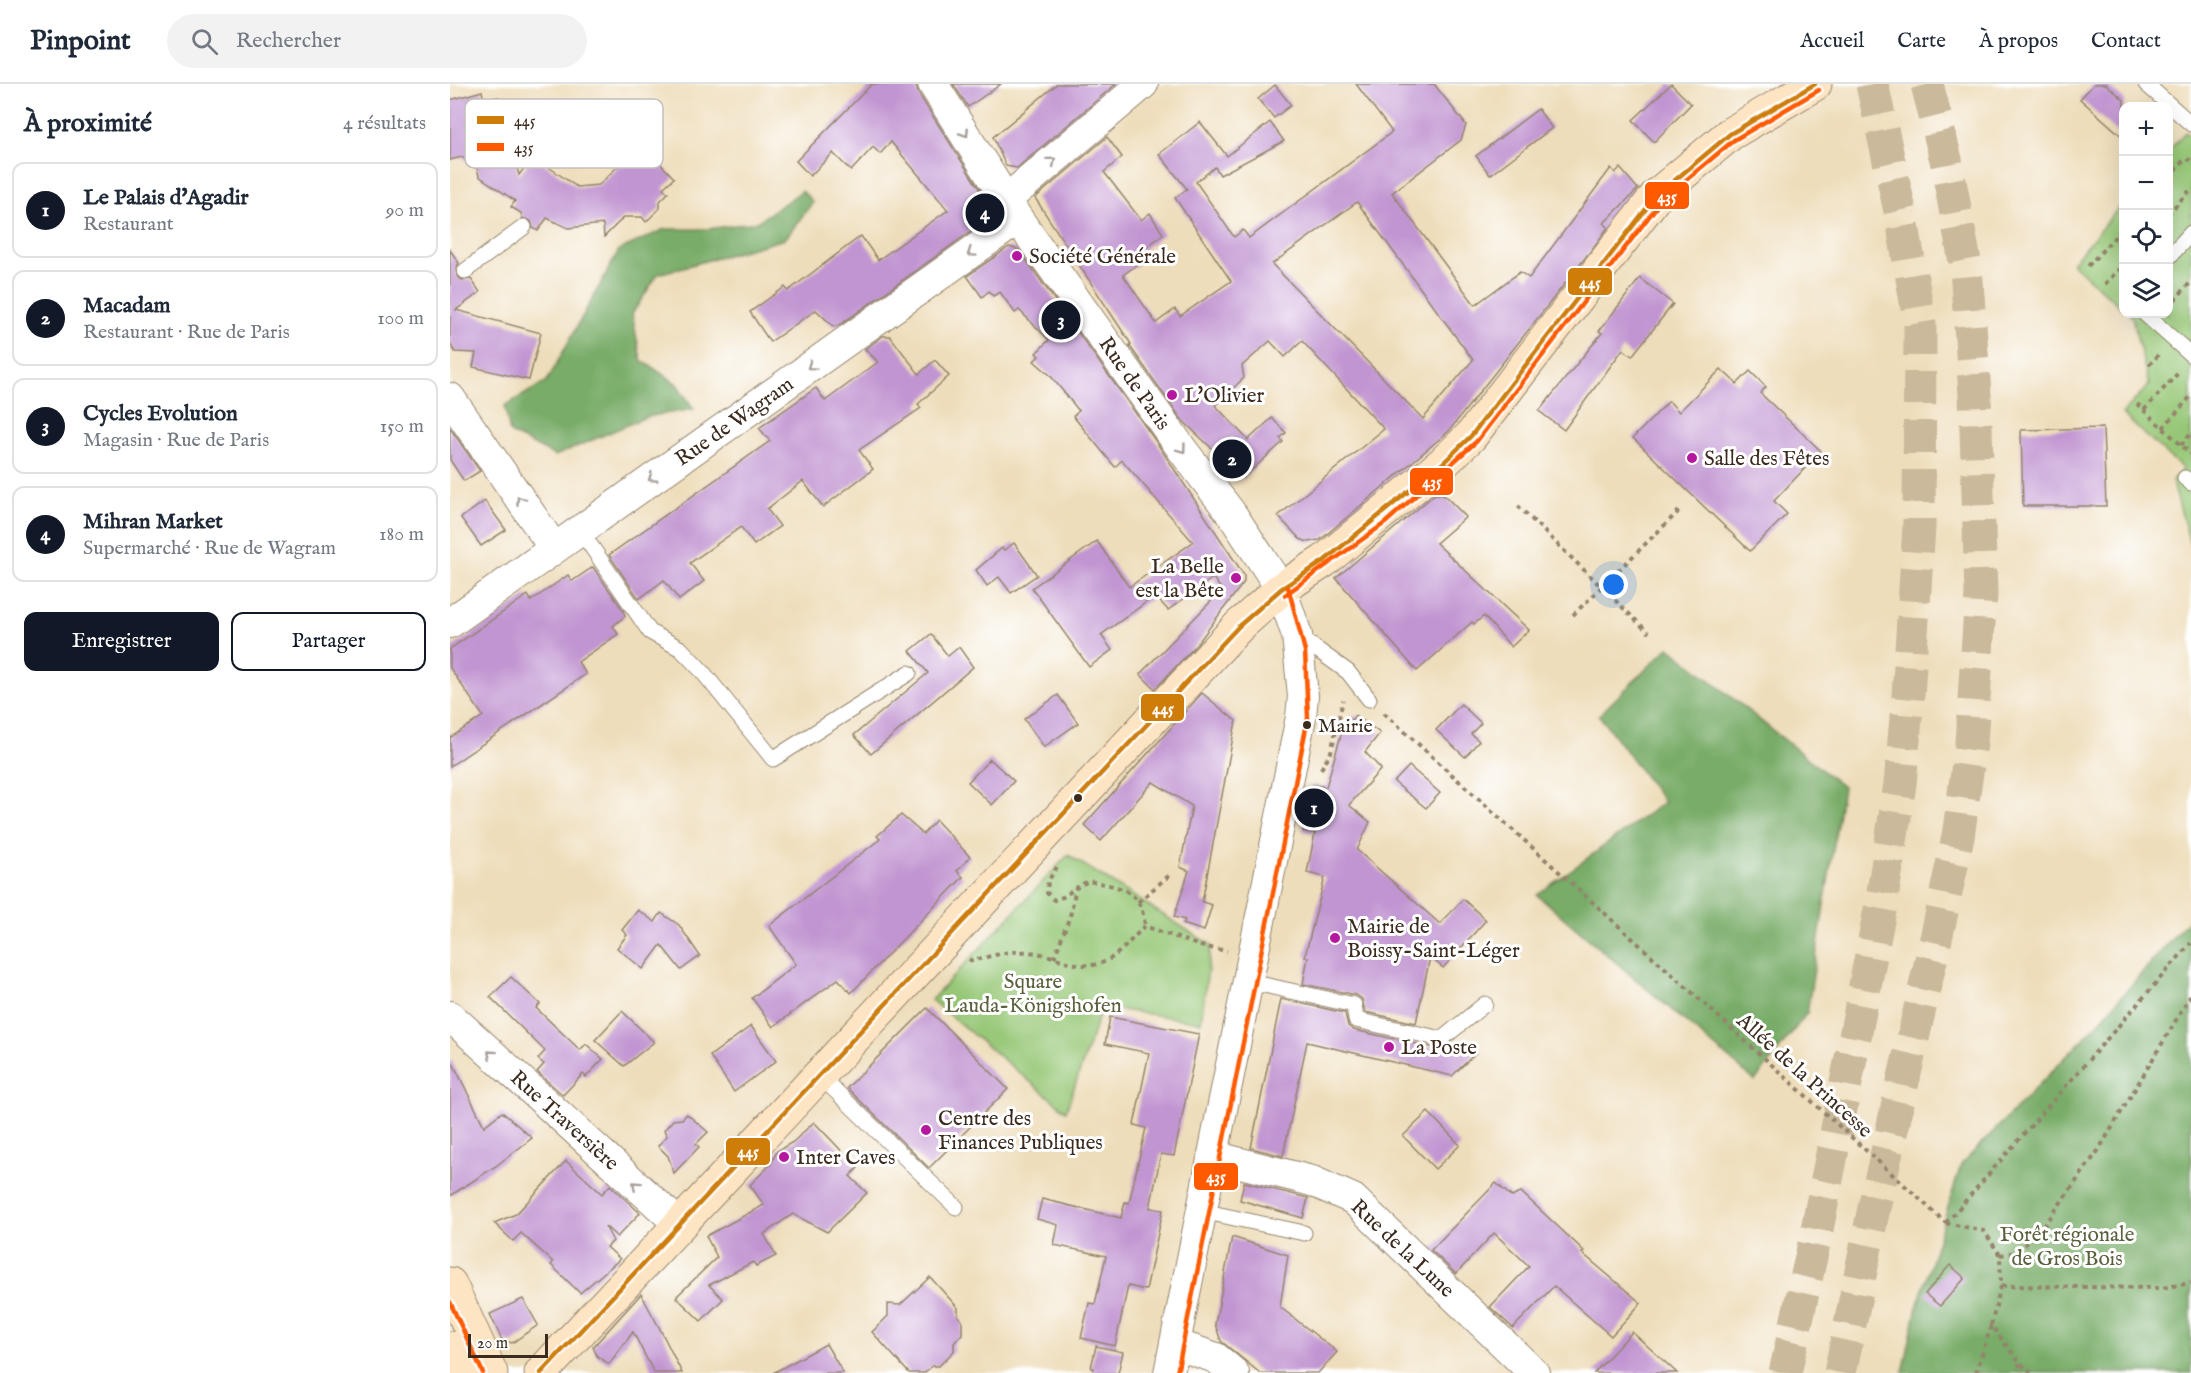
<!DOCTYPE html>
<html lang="fr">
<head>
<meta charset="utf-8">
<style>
	body { margin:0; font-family:"IM FELL English",serif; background:#f2f2f3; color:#1f2937 }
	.controls { position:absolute; right:18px; top:18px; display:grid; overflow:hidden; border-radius:12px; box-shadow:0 6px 24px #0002 }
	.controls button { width:54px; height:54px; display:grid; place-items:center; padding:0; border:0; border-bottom:2px solid #e0e1e3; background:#fff; color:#1f2937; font:30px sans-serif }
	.scale { position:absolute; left:18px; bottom:15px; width:80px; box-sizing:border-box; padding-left:6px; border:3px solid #3b2a1e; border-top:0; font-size:16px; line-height:21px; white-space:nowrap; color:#3b2a1e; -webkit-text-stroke:4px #fff; paint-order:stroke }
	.you { position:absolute; left:1164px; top:501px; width:21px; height:21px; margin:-15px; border:4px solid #fff; border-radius:50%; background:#1a73e8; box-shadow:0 0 0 9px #1a73e833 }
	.badge { display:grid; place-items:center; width:39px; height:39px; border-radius:50%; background:#111827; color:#fff; font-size:20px; font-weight:700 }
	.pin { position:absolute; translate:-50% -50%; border:3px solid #fff; box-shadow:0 2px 6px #0006 }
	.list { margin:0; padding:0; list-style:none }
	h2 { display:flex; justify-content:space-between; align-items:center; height:78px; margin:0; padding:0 24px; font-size:26px }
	h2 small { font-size:20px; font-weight:400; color:#747a83 }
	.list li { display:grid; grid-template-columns:39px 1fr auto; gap:18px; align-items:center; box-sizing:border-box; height:96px; margin:0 12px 12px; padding:0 12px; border:2px solid #e0e1e3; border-radius:12px }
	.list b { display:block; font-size:22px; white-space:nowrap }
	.list p { margin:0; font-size:20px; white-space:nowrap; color:#747a83 }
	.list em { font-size:20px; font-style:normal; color:#747a83 }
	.actions { display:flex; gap:12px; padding:18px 24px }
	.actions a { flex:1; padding:14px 0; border:2px solid #111827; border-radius:12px; text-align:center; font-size:21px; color:#111827 }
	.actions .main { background:#111827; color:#fff }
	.icon { flex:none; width:33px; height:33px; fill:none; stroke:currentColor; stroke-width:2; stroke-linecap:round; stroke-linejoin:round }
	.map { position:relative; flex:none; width:1741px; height:1289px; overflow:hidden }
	header { display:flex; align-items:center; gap:36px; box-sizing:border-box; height:84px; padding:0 30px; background:#fff; border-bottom:2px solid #e0e1e3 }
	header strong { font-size:28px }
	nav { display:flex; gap:33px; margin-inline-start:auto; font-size:21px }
	.search { width:420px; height:54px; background:#f2f2f3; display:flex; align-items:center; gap:15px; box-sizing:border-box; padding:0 21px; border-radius:33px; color:#747a83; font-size:22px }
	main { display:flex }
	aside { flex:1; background:#fff }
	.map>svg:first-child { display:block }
	.green { fill:#96c776; stroke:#68784a; stroke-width:1.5 }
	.forest { fill:#78ac67; stroke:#5a6b42; stroke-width:1.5 }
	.building { fill:#c195d1; fill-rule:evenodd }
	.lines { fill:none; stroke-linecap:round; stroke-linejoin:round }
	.trunk-tunnel { stroke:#cab99b; stroke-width:33; stroke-dasharray:33 16; stroke-linecap:butt }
	.service-casing { stroke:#94846c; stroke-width:17 }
	.minor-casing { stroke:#94846c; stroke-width:32 }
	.secondary-casing { stroke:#94846c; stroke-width:35 }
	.path { stroke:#94846c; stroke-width:4; stroke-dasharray:4.5 4.5; stroke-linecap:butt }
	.service { stroke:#fff; stroke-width:15 }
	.minor { stroke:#fff; stroke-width:30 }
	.secondary { stroke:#fde5c4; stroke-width:33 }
	.bus-1-casing { stroke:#fff; stroke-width:9 }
	.bus-2-casing { stroke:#fff; stroke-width:9 }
	.bus-1 { stroke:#ce7d08; stroke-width:4.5 }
	.bus-2 { stroke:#ff5a00; stroke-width:4.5 }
	.oneway { stroke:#a79f9a }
	.poi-dot { fill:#b5179e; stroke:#fff; stroke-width:2 }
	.bus-dot { fill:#3b2a1e; stroke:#fff; stroke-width:2 }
	.labels { text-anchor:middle; stroke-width:6; stroke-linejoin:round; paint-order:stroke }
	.bus-label { font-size:20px; fill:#3b2a1e; stroke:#fff; text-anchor:start }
	.poi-label { font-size:21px; fill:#3b2a1e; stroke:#fff; text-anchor:start }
	.street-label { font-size:21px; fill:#3b2a1e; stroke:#fff }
	.park-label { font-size:21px; fill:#5b613d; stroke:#fff }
	.key { fill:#fff; stroke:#c4bfbc; stroke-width:1.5 }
	.key-label { font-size:16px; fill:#3b2a1e }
	.line-badge { stroke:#fff; stroke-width:2 }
	.badge-label { font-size:16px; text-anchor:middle; font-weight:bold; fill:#fff }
</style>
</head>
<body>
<header>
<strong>Pinpoint</strong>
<div class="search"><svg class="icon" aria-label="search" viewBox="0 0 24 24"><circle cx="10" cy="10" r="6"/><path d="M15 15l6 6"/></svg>Rechercher</div>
<nav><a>Accueil</a><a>Carte</a><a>À propos</a><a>Contact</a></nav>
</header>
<main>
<aside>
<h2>À proximité<small>4 résultats</small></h2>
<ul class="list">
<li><span class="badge">1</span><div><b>Le Palais d'Agadir</b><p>Restaurant</p></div><em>90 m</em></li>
<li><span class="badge">2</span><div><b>Macadam</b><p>Restaurant · Rue de Paris</p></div><em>100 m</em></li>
<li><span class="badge">3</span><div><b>Cycles Evolution</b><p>Magasin · Rue de Paris</p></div><em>150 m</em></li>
<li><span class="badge">4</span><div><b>Mihran Market</b><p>Supermarché · Rue de Wagram</p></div><em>180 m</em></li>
</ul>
<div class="actions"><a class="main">Enregistrer</a><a>Partager</a></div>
</aside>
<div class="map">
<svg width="1741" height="1289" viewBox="0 0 1741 1289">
	<rect width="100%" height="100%" fill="#fff"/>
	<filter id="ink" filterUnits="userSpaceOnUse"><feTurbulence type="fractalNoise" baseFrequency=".0167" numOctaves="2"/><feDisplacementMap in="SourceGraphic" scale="12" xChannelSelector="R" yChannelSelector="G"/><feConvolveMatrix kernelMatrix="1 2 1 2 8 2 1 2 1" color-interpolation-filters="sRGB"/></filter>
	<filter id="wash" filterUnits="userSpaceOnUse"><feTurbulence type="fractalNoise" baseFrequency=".008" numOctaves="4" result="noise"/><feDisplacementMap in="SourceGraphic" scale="24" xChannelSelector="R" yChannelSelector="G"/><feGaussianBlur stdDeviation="1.35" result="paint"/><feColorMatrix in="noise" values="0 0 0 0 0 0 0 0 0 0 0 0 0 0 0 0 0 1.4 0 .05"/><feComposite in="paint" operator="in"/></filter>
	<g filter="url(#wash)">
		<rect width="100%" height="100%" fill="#eeddba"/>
		<g class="green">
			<polygon points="1735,48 1741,53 1741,463 1722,396 1733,385 1672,330 1699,301 1682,233 1679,230 1718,230 1719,67"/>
			<polygon points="1673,119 1673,225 1622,179"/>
			<polygon points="618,771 761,861 751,938 652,923 616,1027 481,916"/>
		</g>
		<g class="forest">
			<polygon points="352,107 363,118 335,155 208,190 182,230 191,276 226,299 244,325 196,333 105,372 60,349 55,322 97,297 169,166 215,145 258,145 307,138"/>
			<polygon points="1219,563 1393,703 1357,929 1305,997 1087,811 1214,718 1149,631"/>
			<polygon points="1741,833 1741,1289 1453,1289 1466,1227 1511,1081 1643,945"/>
		</g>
		<g id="blocks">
			<g class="building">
				<polygon points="422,0 466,0 468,9 542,125 541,133 391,240 384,243 366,226 320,258 300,228 335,203 338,207 411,152 428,176 498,126 441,58 430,70 423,63 401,87 383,69 360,92 346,77"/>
				<polygon points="503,0 551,0 518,23"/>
				<polygon points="607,0 666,0 567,84 556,82 543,53"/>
				<path d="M906 0H984L1016 41 1011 56 942 109 1025 221 1070 188 1079 194 1161 84 1165 89 1170 84 1188 105 1154 139 1158 143 1149 156 999 347 870 456 858 458 850 455 828 432 934 345 852 257 835 273 820 257 792 282 794 294 765 321 798 356 822 334 836 349 830 354 833 358 793 394 732 336 679 261 681 260 585 114 657 53 672 73 654 88 691 136 700 129 713 150 687 171 692 177 673 191 706 239 725 225 730 232 781 197 725 114 737 105 709 70 750 38 777 72 820 38 834 57 770 91 765 83 746 98 784 153 793 146 799 154 942 48ZM907 118 1023 276 973 335 822 180Z"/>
				<polygon points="1221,0 1241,20 1204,58 1183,36"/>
				<polygon points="1644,0 1656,0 1674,16 1674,54 1630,15"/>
				<polygon points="825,1 841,21 824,34 808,15"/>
				<polygon points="32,7 34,17 48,13 69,91 83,72 127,103 149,101 186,64 196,74 200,69 224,94 213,104 218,109 210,117 210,124 196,138 192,133 174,133 154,153 153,140 118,144 97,134 88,147 83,144 81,137 72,134 71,129 61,123 65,117 29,92 27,84 12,73 0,76 0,16"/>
				<polygon points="1088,25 1102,44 1040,91 1026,72"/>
				<polygon points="559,163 569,166 707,359 794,491 794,498 747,560 705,605 690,590 772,506 763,494 718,526 705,512 651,551 662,566 639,583 582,504 647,457 679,503 743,458 672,376 665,383 623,332 629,327 600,291 584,277 589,272 586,269 599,256 569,226 565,229 550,208 543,212 539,207 532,213 517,192"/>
				<polygon points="0,166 9,179 6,184 7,192 12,196 21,195 30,208 6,226 91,249 79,296 23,283 26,269 5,268 0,260"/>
				<polygon points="1190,194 1223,220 1182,272 1173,265 1114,346 1089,327 1152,249 1149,247"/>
				<polygon points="433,252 440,252 469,290 485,276 499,292 468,320 471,324 409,366 423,385 373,423 353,397 317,425 330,442 304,461 291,443 240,479 254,497 229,516 214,496 189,515 159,471 320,357 309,344 366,304 375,317 428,278 415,265"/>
				<polygon points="1271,285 1287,300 1300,287 1316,303 1310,309 1371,367 1324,417 1337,430 1300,467 1183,354 1219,317 1229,328"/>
				<polygon points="0,344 30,387 14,397 0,376"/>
				<polygon points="1653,344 1656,422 1573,422 1571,346"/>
				<polygon points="985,410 995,412 1016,433 986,459 1079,546 1061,563 1034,532 1024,540 1022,538 967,587 886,494"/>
				<polygon points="35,417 56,446 31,462 11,434"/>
				<polygon points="564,459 587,491 561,509 549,493 537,502 526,486 552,464 554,466"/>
				<polygon points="143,483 173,526 175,532 163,542 168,550 128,578 136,590 0,682 0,654 33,632 0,584 0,565 78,511 81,517 118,491 122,497"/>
				<polygon points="481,550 498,572 509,563 523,583 421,670 404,651 478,589 460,567"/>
				<polygon points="752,609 786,637 752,818 762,821 754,847 733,840 735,836 724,833 739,787 730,783 742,722 703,698 651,757 634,741"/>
				<polygon points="608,611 628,639 594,663 574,635"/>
				<polygon points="1011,620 1031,639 1021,650 1029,657 1015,673 986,646"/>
				<polygon points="905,631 930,649 915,668 931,685 899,721 920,738 907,766 990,840 1013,815 1036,836 993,884 980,873 966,939 915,928 912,915 906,911 853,900 858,873 855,872 875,793 857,789 865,749 853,747 863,701 876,703 891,651"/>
				<polygon points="540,675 564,697 542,721 518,698"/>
				<polygon points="959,682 990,709 976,724 944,698"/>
				<polygon points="451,731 473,750 486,736 520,773 507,787 513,793 401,909 388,895 323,943 302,914 346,880 319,842 430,755 427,752"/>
				<polygon points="188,826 205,838 211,829 229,841 250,872 231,886 211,861 193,885 167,864 177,851 172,846"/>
				<polygon points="61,893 90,920 86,924 130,966 136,960 153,975 136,993 133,990 113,1011 87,988 94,980 88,975 95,967 40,913"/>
				<polygon points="831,915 895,929 898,942 904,946 990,965 998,963 1026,969 1002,992 857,958 833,1072 801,1064"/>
				<polygon points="477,924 558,1005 479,1084 397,1004"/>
				<polygon points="172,927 204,958 174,982 145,956"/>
				<polygon points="660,933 749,950 724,1072 711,1070 700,1124 713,1126 696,1206 678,1202 665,1262 631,1254 639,1219 645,1220 656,1172 604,1161 608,1141 587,1135 592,1115 671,1134 675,1118 679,1119 696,1044 684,1041 699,969 655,960"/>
				<polygon points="301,942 326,977 284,1008 260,972"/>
				<polygon points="0,973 34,1042 52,1028 82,1054 46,1082 0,1112"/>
				<polygon points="978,1028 1010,1061 985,1085 953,1052"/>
				<polygon points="237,1030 258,1048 246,1060 249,1063 224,1089 218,1072 208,1062 217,1052 214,1046 223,1036 232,1035"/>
				<polygon points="364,1038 408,1084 400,1092 417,1109 377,1148 343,1130 314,1150 326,1172 306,1182 303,1178 259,1201 273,1215 251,1237 226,1213 267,1173 256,1152 314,1121 300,1101 321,1080 327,1067 343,1058"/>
				<polygon points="116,1077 152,1110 160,1101 190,1129 167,1153 155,1142 163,1157 157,1163 170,1175 130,1209 101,1181 103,1178 71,1149 63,1157 44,1139 66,1130"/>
				<polygon points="794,1098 858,1114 853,1134 790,1116"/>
				<polygon points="1046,1099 1062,1113 1071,1108 1134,1167 1132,1169 1191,1219 1161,1252 1104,1202 1063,1244 1040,1223 1079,1182 1044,1149 1006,1190 981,1166"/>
				<polygon points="782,1153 838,1171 830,1223 887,1268 868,1289 810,1289 771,1257 765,1240"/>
				<polygon points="1500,1181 1515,1194 1490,1222 1475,1210"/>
				<polygon points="480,1193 508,1224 508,1232 512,1237 512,1250 504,1259 504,1267 489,1282 482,1282 474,1289 459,1289 422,1248 438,1232 438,1220 450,1221"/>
				<polygon points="191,1210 210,1245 232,1289 204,1289 183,1248 159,1280 147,1272 143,1263"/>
				<polygon points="73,1215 88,1241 62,1259 52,1256 40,1230"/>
				<polygon points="1182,1248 1227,1289 1144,1289"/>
				<polygon points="376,1260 393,1289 323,1289"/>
				<polygon points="646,1262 673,1268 668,1289 643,1289 644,1284 641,1284"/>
			</g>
		</g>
	</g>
	<g filter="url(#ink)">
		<use href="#blocks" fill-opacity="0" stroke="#94846c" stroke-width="1.5"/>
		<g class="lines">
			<g class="trunk-tunnel">
				<polyline points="1335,1289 1366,1151 1431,821 1450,700 1458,612 1469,443 1470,241 1452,136 1422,0"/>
				<polyline points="1390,1289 1424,1124 1490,837 1508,753 1521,659 1531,510 1525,311 1516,183 1496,76 1477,0"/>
			</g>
			<g class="service-casing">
				<g id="service">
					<polyline points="1696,0 1741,40"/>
					<polyline points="1718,174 1741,149"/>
					<polyline points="15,187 74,143"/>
					<polyline points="1695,230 1741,271"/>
					<polyline points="1735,394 1741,399"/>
					<polyline points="130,446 200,548 231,565 252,587 323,675 459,589"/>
					<polyline points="847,551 898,588 919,615"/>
					<polyline points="798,900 814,901 904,921 906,936 992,955 1035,920"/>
					<polyline points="368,990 506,1123"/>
					<polyline points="752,1127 854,1149"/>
				</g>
			</g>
			<g class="minor-casing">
				<g id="minor">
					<polyline points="483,0 568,135 734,368 781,429 831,505 847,551 853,612 851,633 719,1289"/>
					<polyline points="557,115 693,0"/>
					<polyline points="0,314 104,464"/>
					<polyline points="0,539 568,135"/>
					<polyline points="0,932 229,1140"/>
					<polyline points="763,1072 862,1097 903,1115 1084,1289"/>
					<polyline points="725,1260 766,1274 784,1289"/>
				</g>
			</g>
			<g class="secondary-casing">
				<g id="secondary">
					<polyline points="0,1200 41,1289"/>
					<polyline points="0,1264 12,1289"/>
					<polyline points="91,1289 789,542 831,505 874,477 993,379 1021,352 1206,112 1280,50 1365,0"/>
				</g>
			</g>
			<g class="path">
				<polyline points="1718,93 1735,75 1741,76"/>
				<polyline points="1718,130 1741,105"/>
				<polyline points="1638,182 1674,143"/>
				<polyline points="1655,200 1674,180"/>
				<polyline points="1718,223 1741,198"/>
				<polyline points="1699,281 1711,268"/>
				<polyline points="1687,320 1741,370"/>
				<polyline points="1694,326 1730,287"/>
				<polyline points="1713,344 1741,312"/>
				<polyline points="1731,361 1741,349"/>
				<polyline points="1068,422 1199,549"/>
				<polyline points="1123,531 1231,425"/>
				<polyline points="934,629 1496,1139"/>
				<polyline points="871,685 881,668 893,616"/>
				<polyline points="607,783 598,797 597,809 604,816 613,813 626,804"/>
				<polyline points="688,818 722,789"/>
				<path d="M604 874 620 832 626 804 638 797C670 803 691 804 695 842"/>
				<path d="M519 875 522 877C544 871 563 865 586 869 608 872 631 888 654 878 670 871 682 854 695 842L750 862 777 867"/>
				<polyline points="1496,1139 1741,859"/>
				<polyline points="1496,1139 1534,1147 1550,1171 1551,1202 1712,1204 1741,1199"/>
				<polyline points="1550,1171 1567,1168 1594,1142 1648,1067 1741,911"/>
				<polyline points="1551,1202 1541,1241 1569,1278 1581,1289"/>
				<polyline points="1569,1279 1571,1289"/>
				<polyline points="1526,1289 1541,1242"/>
			</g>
			<use href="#service" class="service"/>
			<use href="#minor" class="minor"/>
			<use href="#secondary" class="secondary"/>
			<g class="bus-1-casing">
				<polyline id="bus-1" points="91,1289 789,542 831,505 874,477 993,379 1021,352 1206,112 1280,50 1365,0"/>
			</g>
			<g class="bus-2-casing">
				<g id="bus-2">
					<polyline points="835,511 935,439 1027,357 1211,117 1284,56 1369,6"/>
					<polyline points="0,1218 33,1289"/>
					<polyline points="727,1289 858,634 855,567 838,503"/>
				</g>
			</g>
			<use href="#bus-1" class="bus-1"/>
			<use href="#bus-2" class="bus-2"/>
		</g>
		<defs><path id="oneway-chevron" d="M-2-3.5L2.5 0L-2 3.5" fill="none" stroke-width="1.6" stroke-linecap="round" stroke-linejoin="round" transform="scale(1.5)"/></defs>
		<g class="oneway">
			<use href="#oneway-chevron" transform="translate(515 49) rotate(57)"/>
			<use href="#oneway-chevron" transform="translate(602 77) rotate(-40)"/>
			<use href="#oneway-chevron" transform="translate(521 169) rotate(145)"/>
			<use href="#oneway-chevron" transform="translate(361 282) rotate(145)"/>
			<use href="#oneway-chevron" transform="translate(732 365) rotate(54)"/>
			<use href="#oneway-chevron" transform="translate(202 394) rotate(145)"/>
			<use href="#oneway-chevron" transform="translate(70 416) rotate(-124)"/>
			<use href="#oneway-chevron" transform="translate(41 970) rotate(-138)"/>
			<use href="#oneway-chevron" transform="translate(186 1101) rotate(-138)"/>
		</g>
	</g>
	<g class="poi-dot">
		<circle cx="567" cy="172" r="6"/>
		<circle cx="722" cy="311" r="6"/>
		<circle cx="1242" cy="374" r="6"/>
		<circle cx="786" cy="494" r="6"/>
		<circle cx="885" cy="854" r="6"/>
		<circle cx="939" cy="963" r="6"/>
		<circle cx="476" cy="1046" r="6"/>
		<circle cx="334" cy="1073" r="6"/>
	</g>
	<g class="bus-dot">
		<circle cx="857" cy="641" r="5"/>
		<circle cx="628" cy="714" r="5"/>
	</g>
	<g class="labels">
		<g class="bus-label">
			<text x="868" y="648">Mairie</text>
		</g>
		<g class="poi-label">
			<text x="579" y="179">Société Générale</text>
			<text x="734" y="318">L'Olivier</text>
			<text x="1254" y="381">Salle des Fêtes</text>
			<text x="774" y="489" text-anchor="end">La Belle<tspan x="774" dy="24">est la Bête</tspan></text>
			<text x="897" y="849">Mairie de<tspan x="897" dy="24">Boissy-Saint-Léger</tspan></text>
			<text x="951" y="970">La Poste</text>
			<text x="488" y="1041">Centre des<tspan x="488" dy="24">Finances Publiques</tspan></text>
			<text x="346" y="1080">Inter Caves</text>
		</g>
		<g class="street-label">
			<text transform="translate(685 299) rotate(55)" y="7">Rue de Paris</text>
			<text transform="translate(284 337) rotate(-35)" y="7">Rue de Wagram</text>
			<text transform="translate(1355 991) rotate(42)" y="7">Allée de la Princesse</text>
			<text transform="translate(115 1036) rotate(42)" y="7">Rue Traversière</text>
			<text transform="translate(953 1164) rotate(43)" y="7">Rue de la Lune</text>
		</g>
		<g class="park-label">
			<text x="583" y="904">Square<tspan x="583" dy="24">Lauda-Königshofen</tspan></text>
			<text x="1617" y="1157">Forêt régionale<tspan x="1617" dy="24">de Gros Bois</tspan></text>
		</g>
	</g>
	<rect x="15" y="15" width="198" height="69" rx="9" class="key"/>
	<rect x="27" y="32" width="27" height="8" fill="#ce7d08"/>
	<rect x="27" y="59" width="27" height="8" fill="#ff5a00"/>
	<g class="key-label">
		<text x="64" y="42">445</text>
		<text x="64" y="69">435</text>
	</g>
	<g class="line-badge">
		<rect x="1194" y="97" width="46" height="29" rx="6" fill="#ff5a00"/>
		<rect x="1117" y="183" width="46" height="29" rx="6" fill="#ce7d08"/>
		<rect x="959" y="383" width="45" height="29" rx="6" fill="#ff5a00"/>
		<rect x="690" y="609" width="45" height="29" rx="6" fill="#ce7d08"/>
		<rect x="275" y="1053" width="46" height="29" rx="6" fill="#ce7d08"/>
		<rect x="743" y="1078" width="46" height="29" rx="6" fill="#ff5a00"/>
	</g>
	<g class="badge-label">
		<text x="1217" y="118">435</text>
		<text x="1140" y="204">445</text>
		<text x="982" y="403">435</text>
		<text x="713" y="630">445</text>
		<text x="298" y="1073">445</text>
		<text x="766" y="1098">435</text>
	</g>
</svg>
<div class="controls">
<button>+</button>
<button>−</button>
<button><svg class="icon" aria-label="locate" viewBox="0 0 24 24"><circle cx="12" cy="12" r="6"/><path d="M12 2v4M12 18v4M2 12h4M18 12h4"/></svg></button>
<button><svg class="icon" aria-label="layers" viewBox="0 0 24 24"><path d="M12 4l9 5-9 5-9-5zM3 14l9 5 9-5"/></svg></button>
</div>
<div class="scale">20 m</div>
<div class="you"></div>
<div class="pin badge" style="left:864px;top:724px">1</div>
<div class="pin badge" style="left:782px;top:375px">2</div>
<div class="pin badge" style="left:611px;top:236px">3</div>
<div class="pin badge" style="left:535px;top:129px">4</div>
</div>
</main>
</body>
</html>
